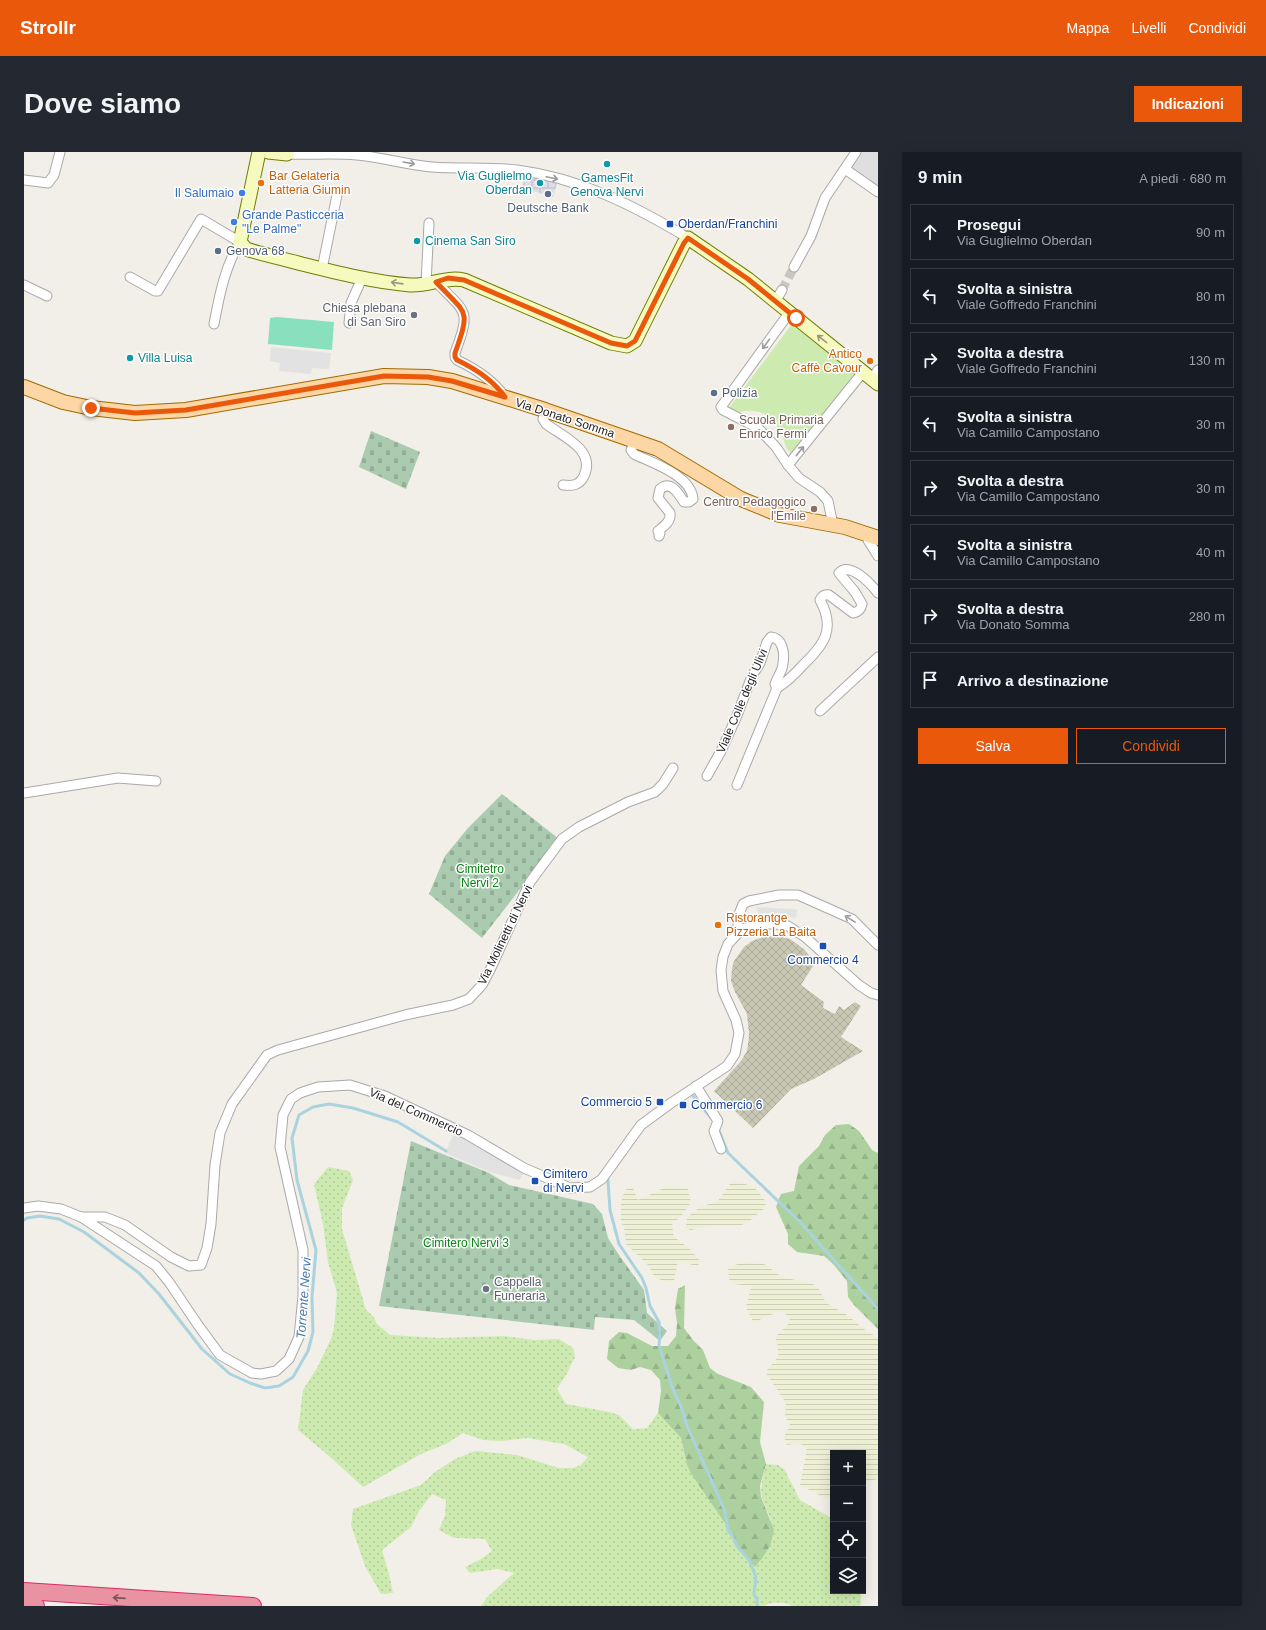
<!DOCTYPE html>
<html lang="it">
<head>
<meta charset="utf-8">
<style>
	body { margin:0; font-family:Helvetica,sans-serif; background:#242831; color:#f1f3f6 }
	.controls { position:absolute; right:12px; bottom:12px; display:grid; overflow:hidden; border-radius:0px; box-shadow:0 4px 16px #0002 }
	.controls button { width:36px; height:36px; display:grid; place-items:center; padding:0; border:0; border-bottom:1px solid #363941; background:#171b24; color:#f1f3f6; font:20px sans-serif }
	.stop { position:absolute; width:12px; height:12px; margin:-9px; border:3px solid #ea580c; border-radius:50%; background:#fff }
	.stop.end { background:#ea580c; border-color:#fff; box-shadow:0 1px 4px #0008 }
	.list { margin:0; padding:0; list-style:none }
	h2 { display:flex; justify-content:space-between; align-items:center; height:52px; margin:0; padding:0 16px; font-size:17px }
	h2 small { font-size:13px; font-weight:400; color:#9ea1a6 }
	.list li { display:grid; grid-template-columns:26px 1fr auto; gap:12px; align-items:center; box-sizing:border-box; height:56px; margin:0 8px 8px; padding:0 8px; border:1px solid #363941; border-radius:0px }
	.list b { display:block; font-size:15px; white-space:nowrap }
	.list p { margin:0; font-size:13px; white-space:nowrap; color:#9ea1a6 }
	.list em { font-size:13px; font-style:normal; color:#9ea1a6 }
	.actions { display:flex; gap:8px; padding:12px 16px }
	.actions a { flex:1; padding:9px 0; border:1px solid #ea580c; border-radius:0px; text-align:center; font-size:14px; color:#ea580c }
	.actions .main { background:#ea580c; color:#fff }
	.icon { flex:none; width:22px; height:22px; fill:none; stroke:currentColor; stroke-width:2; stroke-linecap:round; stroke-linejoin:round }
	.map { position:relative; flex:none; width:854px; height:1454px; overflow:hidden; border-radius:0px }
	header { display:flex; align-items:center; gap:24px; box-sizing:border-box; height:56px; padding:0 20px; background:#ea580c; color:#fff }
	header strong { font-size:19px }
	nav { display:flex; gap:22px; margin-inline-start:auto; font-size:14px }
	.intro { display:flex; align-items:center; justify-content:space-between; box-sizing:border-box; height:96px; padding:0 24px }
	h1 { margin:0; font-size:28px }
	.button { padding:10px 18px; border-radius:0px; background:#ea580c; color:#fff; font-size:14px; font-weight:700 }
	main { display:flex; gap:24px; padding:0 24px }
	aside { flex:1; background:#171b24; border-radius:0px; box-shadow:0 4px 16px #0002 }
	.map>svg:first-child { display:block }
	.residential { fill:#e0dfdf }
	.construction { fill:url(#construction-cross-hatch) }
	.farmland { fill:url(#farmland-rules) }
	.grass { fill:url(#grass-dots) }
	.forest { fill:url(#forest-firs) }
	.cemetery { fill:url(#cemetery-stones) }
	.garden { fill:#cdebb0 }
	.pitch { fill:#88e0be }
	.parking { fill:#e2e2e2 }
	.plaza { fill:url(#plaza-grid) }
	.lines { fill:none; stroke-linecap:round; stroke-linejoin:round }
	.stream { stroke:#aad3df; stroke-width:3 }
	.street-tunnel { stroke:#c8c6c1; stroke-width:9; stroke-dasharray:9 4.5; stroke-linecap:butt }
	.street-casing { stroke:#a9a9a9; stroke-width:11 }
	.secondary-casing { stroke:#707d05; stroke-width:15 }
	.primary-casing { stroke:#a06b00; stroke-width:16 }
	.highway-casing { stroke:#dc2a67; stroke-width:18 }
	.street { stroke:#fff; stroke-width:9 }
	.secondary { stroke:#f7fabf; stroke-width:13 }
	.primary { stroke:#fcd6a4; stroke-width:14 }
	.highway { stroke:#e892a2; stroke-width:16 }
	.oneway { stroke:#9c9c9c }
	.oneway2 { stroke:#979978 }
	.oneway3 { stroke:#7b545c }
	.route { stroke:#ea580c; stroke-width:5 }
	.culture-dot { fill:#0f9aa8; stroke:#fff; stroke-width:1.5 }
	.food-dot { fill:#e8710a; stroke:#fff; stroke-width:1.5 }
	.shop-dot { fill:#3f7fe0; stroke:#fff; stroke-width:1.5 }
	.service-dot { fill:#5c6f8a; stroke:#fff; stroke-width:1.5 }
	.transit-dot { fill:#1a4fb4; stroke:#fff; stroke-width:1.5 }
	.worship-dot { fill:#6b7280; stroke:#fff; stroke-width:1.5 }
	.education-dot { fill:#8d6e63; stroke:#fff; stroke-width:1.5 }
	.labels { text-anchor:middle; stroke-width:3; stroke-linejoin:round; paint-order:stroke }
	.food-label { font-size:12px; fill:#c56008; stroke:#fff; text-anchor:start }
	.culture-label { font-size:12px; fill:#0d838f; stroke:#fff; text-anchor:start }
	.shop-label { font-size:12px; fill:#366cbe; stroke:#fff; text-anchor:end }
	.service-label { font-size:12px; fill:#4e5e75; stroke:#fff; text-anchor:start }
	.transit-label { font-size:12px; fill:#164399; stroke:#fff; text-anchor:start }
	.worship-label { font-size:12px; fill:#5b616d; stroke:#fff; text-anchor:end }
	.street-label { font-size:12px; fill:#222; stroke:#fff }
	.education-label { font-size:12px; fill:#785e54; stroke:#fff; text-anchor:start }
	.park-label { font-size:12px; fill:#0c8416; stroke:#fff }
	.water-label { font-size:13px; font-style:italic; fill:#4a7aab; stroke:#fff }
</style>
</head>
<body>
<header>
<strong>Strollr</strong>
<nav><a>Mappa</a><a>Livelli</a><a>Condividi</a></nav>
</header>
<div class="intro"><h1>Dove siamo</h1><a class="button">Indicazioni</a></div>
<main>
<div class="map">
<svg width="854" height="1454" viewBox="0 0 854 1454">
	<defs>
		<pattern id="construction-cross-hatch" width="8" height="8" patternUnits="userSpaceOnUse"><rect width="8" height="8" fill="#c7c7b4"/><path d="M0 0l8 8M0 8l8-8" fill="none" stroke="#abab9a"/></pattern>
		<pattern id="farmland-rules" width="6" height="5" patternUnits="userSpaceOnUse"><rect width="6" height="5" fill="#eef0d5"/><path d="M0 2.5h6" fill="none" stroke="#ccceb7"/></pattern>
		<pattern id="grass-dots" width="8" height="8" patternUnits="userSpaceOnUse"><rect width="8" height="8" fill="#cdebb0"/><path d="M2 2h.1M6 6h.1" fill="none" stroke="#b0c997" stroke-width="1.8" stroke-linecap="round"/></pattern>
		<pattern id="forest-firs" width="22" height="20" patternUnits="userSpaceOnUse"><rect width="22" height="20" fill="#add19e"/><path d="M5 1l3.5 6h-7zM16 11l3.5 6h-7z" fill="#95b388"/></pattern>
		<pattern id="cemetery-stones" width="16" height="16" patternUnits="userSpaceOnUse"><rect width="16" height="16" fill="#aacbaf"/><path d="M2 7V4a2 2 0 0 1 4 0v3zM10 15v-3a2 2 0 0 1 4 0v3z" fill="#92ae96"/></pattern>
		<pattern id="plaza-grid" width="8" height="8" patternUnits="userSpaceOnUse"><rect width="8" height="8" fill="#dddde8"/><path d="M0 4h8M4 0v8" fill="none" stroke="#bdbdc7"/></pattern>
	</defs>
	<rect width="100%" height="100%" fill="#f2efe9"/>
	<polygon class="residential" points="836,0 854,0 854,36 826,17"/>
	<polygon class="construction" points="742,784 755,784 766,787 780,797 791,811 777,833 800,850 799,856 811,862 815,854 820,858 831,850 837,854 817,885 839,899 790,927 767,937 729,976 690,939 717,909 723,899 724,892 725,882 723,862 711,840 707,829 708,816 710,809 720,795 728,789"/>
	<g class="farmland">
		<polygon points="708,1029 712,1029 730,1035 740,1047 742,1055 723,1071 717,1073 695,1073 666,1078 662,1075 663,1066 667,1062 676,1055 694,1049"/>
		<polygon points="608,1034 614,1048 644,1034 664,1037 667,1050 656,1066 648,1071 649,1080 650,1085 665,1096 677,1110 673,1114 654,1109 650,1129 642,1130 630,1125 625,1114 602,1092 601,1079 597,1069 597,1053 599,1043 603,1036"/>
		<polygon points="721,1110 740,1112 758,1125 789,1132 795,1137 802,1151 822,1162 840,1177 854,1186 854,1327 839,1330 839,1301 809,1301 809,1343 803,1347 776,1333 783,1298 779,1293 774,1291 763,1293 760,1285 766,1273 761,1264 762,1251 743,1223 743,1218 754,1205 754,1193 751,1190 754,1182 763,1174 766,1166 758,1159 741,1165 730,1171 722,1156 727,1134 710,1132 705,1127 704,1115"/>
	</g>
	<path class="grass" d="M304 1015 325 1019 329 1028 318 1056V1077L342 1158 349 1164 353 1172 366 1183 415 1186 480 1184 510 1188 535 1187 549 1196 551 1205 542 1223 533 1237 542 1252 585 1260 595 1263 609 1277 623 1276 634 1261 657 1286 663 1313 707 1380 713 1396 747 1368C735 1341 735 1341 742 1312L754 1313 760 1317 776 1348 809 1367V1439H837V1452L836 1454H768C760 1449 748 1450 740 1454H457L463 1445 490 1421 473 1417 446 1421 441 1415 457 1407 468 1399 461 1387 430 1386 415 1378 421 1363 422 1348 408 1342 395 1359 387 1375 358 1398 365 1422 369 1441 357 1442 341 1414 327 1373 329 1357 397 1333 411 1320 431 1307 451 1299 493 1303 535 1316H549L557 1313 564 1305 540 1292 504 1286 478 1289 459 1288 439 1281 422 1292 397 1302 339 1335 305 1304 274 1278 279 1238 293 1216 307 1187 310 1176 313 1141 304 1110 299 1072 290 1032Z"/>
	<g class="forest">
		<polygon points="825,972 835,979 848,998 854,1001 854,1177 830,1153 824,1145 823,1129 809,1112 800,1104 773,1100 764,1092 764,1082 752,1055 757,1042 770,1039 775,1014 795,994 801,983 812,973"/>
		<polygon points="661,1133 660,1176 669,1188 679,1198 686,1216 694,1222 727,1235 740,1250 736,1290 742,1312 736,1334 737,1345 750,1378 746,1394 739,1405 731,1415 713,1396 707,1380 668,1323 663,1313 657,1286 634,1261 637,1239 636,1228 627,1218 616,1215 607,1218 594,1216 583,1207 585,1189 595,1180 603,1181 628,1194 644,1194 652,1184 653,1171 651,1156 654,1137"/>
	</g>
	<g class="cemetery">
		<polygon points="347,279 396,300 382,337 335,315"/>
		<polygon points="478,642 535,687 458,786 405,742 421,704 444,676"/>
		<polygon points="387,989 465,1021 485,1033 569,1052 578,1062 584,1086 595,1103 620,1138 623,1161 643,1179 636,1189 610,1168 571,1165 570,1178 355,1154"/>
	</g>
	<path class="garden" d="M768 172 831 221 768 302C761 296 761 291 758 283 754 272 741 259 729 259 723 258 716 260 710 260L705 256Z"/>
	<polygon class="pitch" points="253,165 310,170 308,198 244,192 246,166"/>
	<g class="parking">
		<polygon points="247,195 307,201 305,217 288,216 287,222 255,219 256,211 246,209"/>
		<polygon points="732,755 768,757 773,758 772,766 753,763 736,763 734,760"/>
		<polygon points="429,983 470,999 501,1020 495,1028 466,1020 421,1001"/>
	</g>
	<polygon class="plaza" points="501,17 535,25 529,45 498,36"/>
	<g class="lines">
		<g class="stream">
			<polyline points="669,944 687,966"/>
			<polyline points="694,976 704,1001 775,1069 854,1157"/>
			<polyline points="584,1028 586,1058 595,1092 618,1126 622,1136 626,1154 635,1170 636,1180 635,1193 648,1235 658,1257 663,1274 701,1359 704,1379 708,1383 713,1394 725,1408 732,1425 730,1442 733,1447 733,1454"/>
			<polyline points="0,1068 3,1066 16,1064 35,1067 60,1080 115,1121 135,1142 178,1197 206,1222 226,1231 241,1236 255,1234 269,1225 284,1199 289,1180 288,1145 292,1098 273,1028 268,986 275,963 289,955 305,952 329,956 374,970 422,999"/>
		</g>
		<polyline class="street-tunnel" points="758,138 770,115"/>
		<g class="street-casing">
			<g id="street">
				<path d="M263 2C286 3 310 1 333 3 358 5 383 13 408 15 436 17 465 15 493 18 556 26 611 54 664 86"/>
				<polyline points="821,17 854,40"/>
				<polyline points="0,28 24,31 30,23 36,0"/>
				<polyline points="770,115 787,84 801,46 832,0"/>
				<polyline points="298,117 313,43"/>
				<path d="M106 125 131 139H134L177 67 216 90C201 114 195 145 190 172"/>
				<path d="M412 130C443 162 447 157 431 201V205L433 208C452 217 469 228 481 245"/>
				<polyline points="402,132 405,71"/>
				<polyline points="0,133 23,144"/>
				<polyline points="751,150 758,138"/>
				<polyline points="765,161 697,255 699,258 734,276 752,295 764,313 839,220"/>
				<polyline points="325,171 327,151 338,126"/>
				<polyline points="848,227 854,218"/>
				<path d="M521 258 519 267 522 272C540 285 572 298 560 324 555 334 548 334 539 333"/>
				<path d="M611 289 607 298 610 302C628 311 667 323 669 347L665 350H660C654 341 647 328 636 337L634 346 646 361C647 370 640 374 634 379L636 381 635 384"/>
				<polyline points="764,313 775,326 796,340 804,349 809,373"/>
				<polyline points="843,381 844,388 854,404"/>
				<polyline points="796,559 854,505"/>
				<path d="M683 624 697 599 712 566 728 524 736 511 743 490 747 485C758 486 761 500 759 511 759 518 753 526 751 532L753 536C763 530 771 522 779 513 800 493 812 477 796 448 798 444 800 442 805 443L829 461C834 460 837 458 838 452L831 440 815 421C826 409 847 432 854 441"/>
				<polyline points="713,633 753,536"/>
				<polyline points="0,641 94,626 132,629"/>
				<polyline points="714,781 714,765 719,752 725,749 755,743 774,743 828,767 854,793"/>
				<polyline points="672,934 694,969 690,979 697,997"/>
				<polyline points="0,1056 14,1054 37,1057 57,1065 77,1078 132,1114 145,1130 174,1173 196,1203 228,1221 237,1222 252,1219 265,1207 275,1185 279,1144 279,1098 256,995 259,963 267,947 276,941 294,935 326,933 361,944 444,983 500,1016 546,1036 566,1035 578,1027 617,973 647,951 703,914 711,902 715,881 712,868 699,839 697,818 699,805 704,792 718,777 740,772 752,772 764,774 781,785 835,833 847,841 854,843"/>
				<polyline points="57,1065 81,1065 101,1073 147,1105 165,1114 177,1113 183,1096 187,1072 191,1013 196,981 208,952 243,903 254,898 381,863 429,853 445,847 458,833 466,818 506,730 538,687 555,675 604,650 631,640 639,632 649,616"/>
			</g>
		</g>
		<g class="secondary-casing">
			<g id="secondary">
				<path d="M235 0 216 90 222 97C241 103 260 107 278 112 314 121 350 130 386 133 405 134 422 124 440 128L587 191 603 194 611 189 660 91 664 86 724 127 854 232"/>
				<polyline points="244,0 263,2"/>
			</g>
		</g>
		<g class="primary-casing">
			<polyline id="primary" points="0,235 39,250 67,256 111,261 162,258 360,224 404,225 428,229 521,258 634,297 717,347 756,363 821,375 854,386"/>
		</g>
		<g class="highway-casing">
			<g id="highway">
				<polyline points="0,1439 229,1454"/>
				<polyline points="0,1453 12,1454"/>
			</g>
		</g>
		<use href="#street" class="street"/>
		<use href="#secondary" class="secondary"/>
		<use href="#primary" class="primary"/>
		<use href="#highway" class="highway"/>
	</g>
	<defs><path id="oneway-shaft" d="M-6 0H5M1.5-3L5.5 0L1.5 3" fill="none" stroke-width="1.6" stroke-linecap="round" stroke-linejoin="round"/></defs>
	<g class="oneway">
		<use href="#oneway-shaft" transform="translate(385 11) rotate(10)"/>
		<use href="#oneway-shaft" transform="translate(528 26) rotate(12)"/>
		<use href="#oneway-shaft" transform="translate(742 192) rotate(126)"/>
		<use href="#oneway-shaft" transform="translate(776 299) rotate(-51)"/>
		<use href="#oneway-shaft" transform="translate(826 767) rotate(-148)"/>
	</g>
	<g class="oneway2">
		<use href="#oneway-shaft" transform="translate(373 131) rotate(-172)"/>
		<use href="#oneway-shaft" transform="translate(798 187) rotate(-142)"/>
	</g>
	<use class="oneway3" href="#oneway-shaft" transform="translate(95 1446) rotate(-176)"/>
	<g class="lines">
		<path class="route" d="M67 256 111 261 162 258 360 224 404 225 428 229 481 245C469 228 452 217 433 208L431 205V201C447 156 443 163 412 130L424 126 440 128 587 191 603 194 611 189 660 91 664 86 724 127 772 166"/>
	</g>
	<g class="culture-dot">
		<circle cx="583" cy="12" r="4"/>
		<circle cx="516" cy="31" r="4"/>
		<circle cx="393" cy="89" r="4"/>
		<circle cx="106" cy="206" r="4"/>
	</g>
	<g class="food-dot">
		<circle cx="237" cy="31" r="4"/>
		<circle cx="846" cy="209" r="4"/>
		<circle cx="694" cy="773" r="4"/>
	</g>
	<g class="shop-dot">
		<circle cx="218" cy="41" r="4"/>
		<circle cx="210" cy="70" r="4"/>
	</g>
	<g class="service-dot">
		<circle cx="524" cy="42" r="4"/>
		<circle cx="194" cy="99" r="4"/>
		<circle cx="690" cy="241" r="4"/>
	</g>
	<g class="transit-dot">
		<rect x="642" y="68" width="8" height="8" rx="2"/>
		<rect x="795" y="790" width="8" height="8" rx="2"/>
		<rect x="632" y="946" width="8" height="8" rx="2"/>
		<rect x="655" y="949" width="8" height="8" rx="2"/>
		<rect x="507" y="1025" width="8" height="8" rx="2"/>
	</g>
	<g class="worship-dot">
		<circle cx="390" cy="163" r="4"/>
		<circle cx="462" cy="1137" r="4"/>
	</g>
	<g class="education-dot">
		<circle cx="707" cy="275" r="4"/>
		<circle cx="790" cy="357" r="4"/>
	</g>
	<g class="labels">
		<g class="food-label">
			<text x="245" y="28">Bar Gelateria<tspan x="245" dy="14">Latteria Giumin</tspan></text>
			<text x="838" y="206" text-anchor="end">Antico<tspan x="838" dy="14">Caffè Cavour</tspan></text>
			<text x="702" y="770">Ristorantge<tspan x="702" dy="14">Pizzeria La Baita</tspan></text>
		</g>
		<g class="culture-label">
			<text x="508" y="28" text-anchor="end">Via Guglielmo<tspan x="508" dy="14">Oberdan</tspan></text>
			<text x="583" y="30" text-anchor="middle">GamesFit<tspan x="583" dy="14">Genova Nervi</tspan></text>
			<text x="401" y="93">Cinema San Siro</text>
			<text x="114" y="210">Villa Luisa</text>
		</g>
		<g class="shop-label">
			<text x="210" y="45">Il Salumaio</text>
			<text x="218" y="67" text-anchor="start">Grande Pasticceria<tspan x="218" dy="14">"Le Palme"</tspan></text>
		</g>
		<g class="service-label">
			<text x="524" y="60" text-anchor="middle">Deutsche Bank</text>
			<text x="202" y="103">Genova 68</text>
			<text x="698" y="245">Polizia</text>
		</g>
		<g class="transit-label">
			<text x="654" y="76">Oberdan/Franchini</text>
			<text x="799" y="812" text-anchor="middle">Commercio 4</text>
			<text x="628" y="954" text-anchor="end">Commercio 5</text>
			<text x="667" y="957">Commercio 6</text>
			<text x="519" y="1026">Cimitero<tspan x="519" dy="14">di Nervi</tspan></text>
		</g>
		<g class="worship-label">
			<text x="382" y="160">Chiesa plebana<tspan x="382" dy="14">di San Siro</tspan></text>
			<text x="470" y="1134" text-anchor="start">Cappella<tspan x="470" dy="14">Funeraria</tspan></text>
		</g>
		<g class="street-label">
			<text transform="translate(541 266) rotate(18)" y="4">Via Donato Somma</text>
			<text transform="translate(718 549) rotate(-67)" y="4">Viale Colle degli Ulivi</text>
			<text transform="translate(481 783) rotate(-64)" y="4">Via Molinetti di Nervi</text>
			<text transform="translate(392 960) rotate(24)" y="4">Via del Commercio</text>
		</g>
		<g class="education-label">
			<text x="715" y="272">Scuola Primaria<tspan x="715" dy="14">Enrico Fermi</tspan></text>
			<text x="782" y="354" text-anchor="end">Centro Pedagogico<tspan x="782" dy="14">l'Emile</tspan></text>
		</g>
		<g class="park-label">
			<text x="456" y="721">Cimitetro<tspan x="456" dy="14">Nervi 2</tspan></text>
			<text x="442" y="1095">Cimitero Nervi 3</text>
		</g>
		<g class="water-label">
			<text transform="translate(279 1146) rotate(-86)" y="5">Torrente Nervi</text>
		</g>
	</g>
</svg>
<div class="controls">
<button>+</button>
<button>−</button>
<button><svg class="icon" aria-label="locate" viewBox="0 0 24 24"><circle cx="12" cy="12" r="6"/><path d="M12 2v4M12 18v4M2 12h4M18 12h4"/></svg></button>
<button><svg class="icon" aria-label="layers" viewBox="0 0 24 24"><path d="M12 4l9 5-9 5-9-5zM3 14l9 5 9-5"/></svg></button>
</div>
<div class="stop" style="left:772px;top:166px"></div>
<div class="stop end" style="left:67px;top:256px"></div>
</div>
<aside>
<h2>9 min<small>A piedi · 680 m</small></h2>
<ul class="list">
<li><svg class="icon" aria-label="ahead" viewBox="0 0 24 24"><path d="M12 20V5M6 11l6-6 6 6"/></svg><div><b>Prosegui</b><p>Via Guglielmo Oberdan</p></div><em>90 m</em></li>
<li><svg class="icon" aria-label="left" viewBox="0 0 24 24"><path d="M17 20v-9H6M10 6l-5 5 5 5"/></svg><div><b>Svolta a sinistra</b><p>Viale Goffredo Franchini</p></div><em>80 m</em></li>
<li><svg class="icon" aria-label="right" viewBox="0 0 24 24"><path d="M7 20v-9h11M14 6l5 5-5 5"/></svg><div><b>Svolta a destra</b><p>Viale Goffredo Franchini</p></div><em>130 m</em></li>
<li><svg class="icon" aria-label="left" viewBox="0 0 24 24"><path d="M17 20v-9H6M10 6l-5 5 5 5"/></svg><div><b>Svolta a sinistra</b><p>Via Camillo Campostano</p></div><em>30 m</em></li>
<li><svg class="icon" aria-label="right" viewBox="0 0 24 24"><path d="M7 20v-9h11M14 6l5 5-5 5"/></svg><div><b>Svolta a destra</b><p>Via Camillo Campostano</p></div><em>30 m</em></li>
<li><svg class="icon" aria-label="left" viewBox="0 0 24 24"><path d="M17 20v-9H6M10 6l-5 5 5 5"/></svg><div><b>Svolta a sinistra</b><p>Via Camillo Campostano</p></div><em>40 m</em></li>
<li><svg class="icon" aria-label="right" viewBox="0 0 24 24"><path d="M7 20v-9h11M14 6l5 5-5 5"/></svg><div><b>Svolta a destra</b><p>Via Donato Somma</p></div><em>280 m</em></li>
<li><svg class="icon" aria-label="arrive" viewBox="0 0 24 24"><path d="M6 21V4h12l-3 4 3 4H6"/></svg><div><b>Arrivo a destinazione</b></div></li>
</ul>
<div class="actions"><a class="main">Salva</a><a>Condividi</a></div>
</aside>
</main>
</body>
</html>
